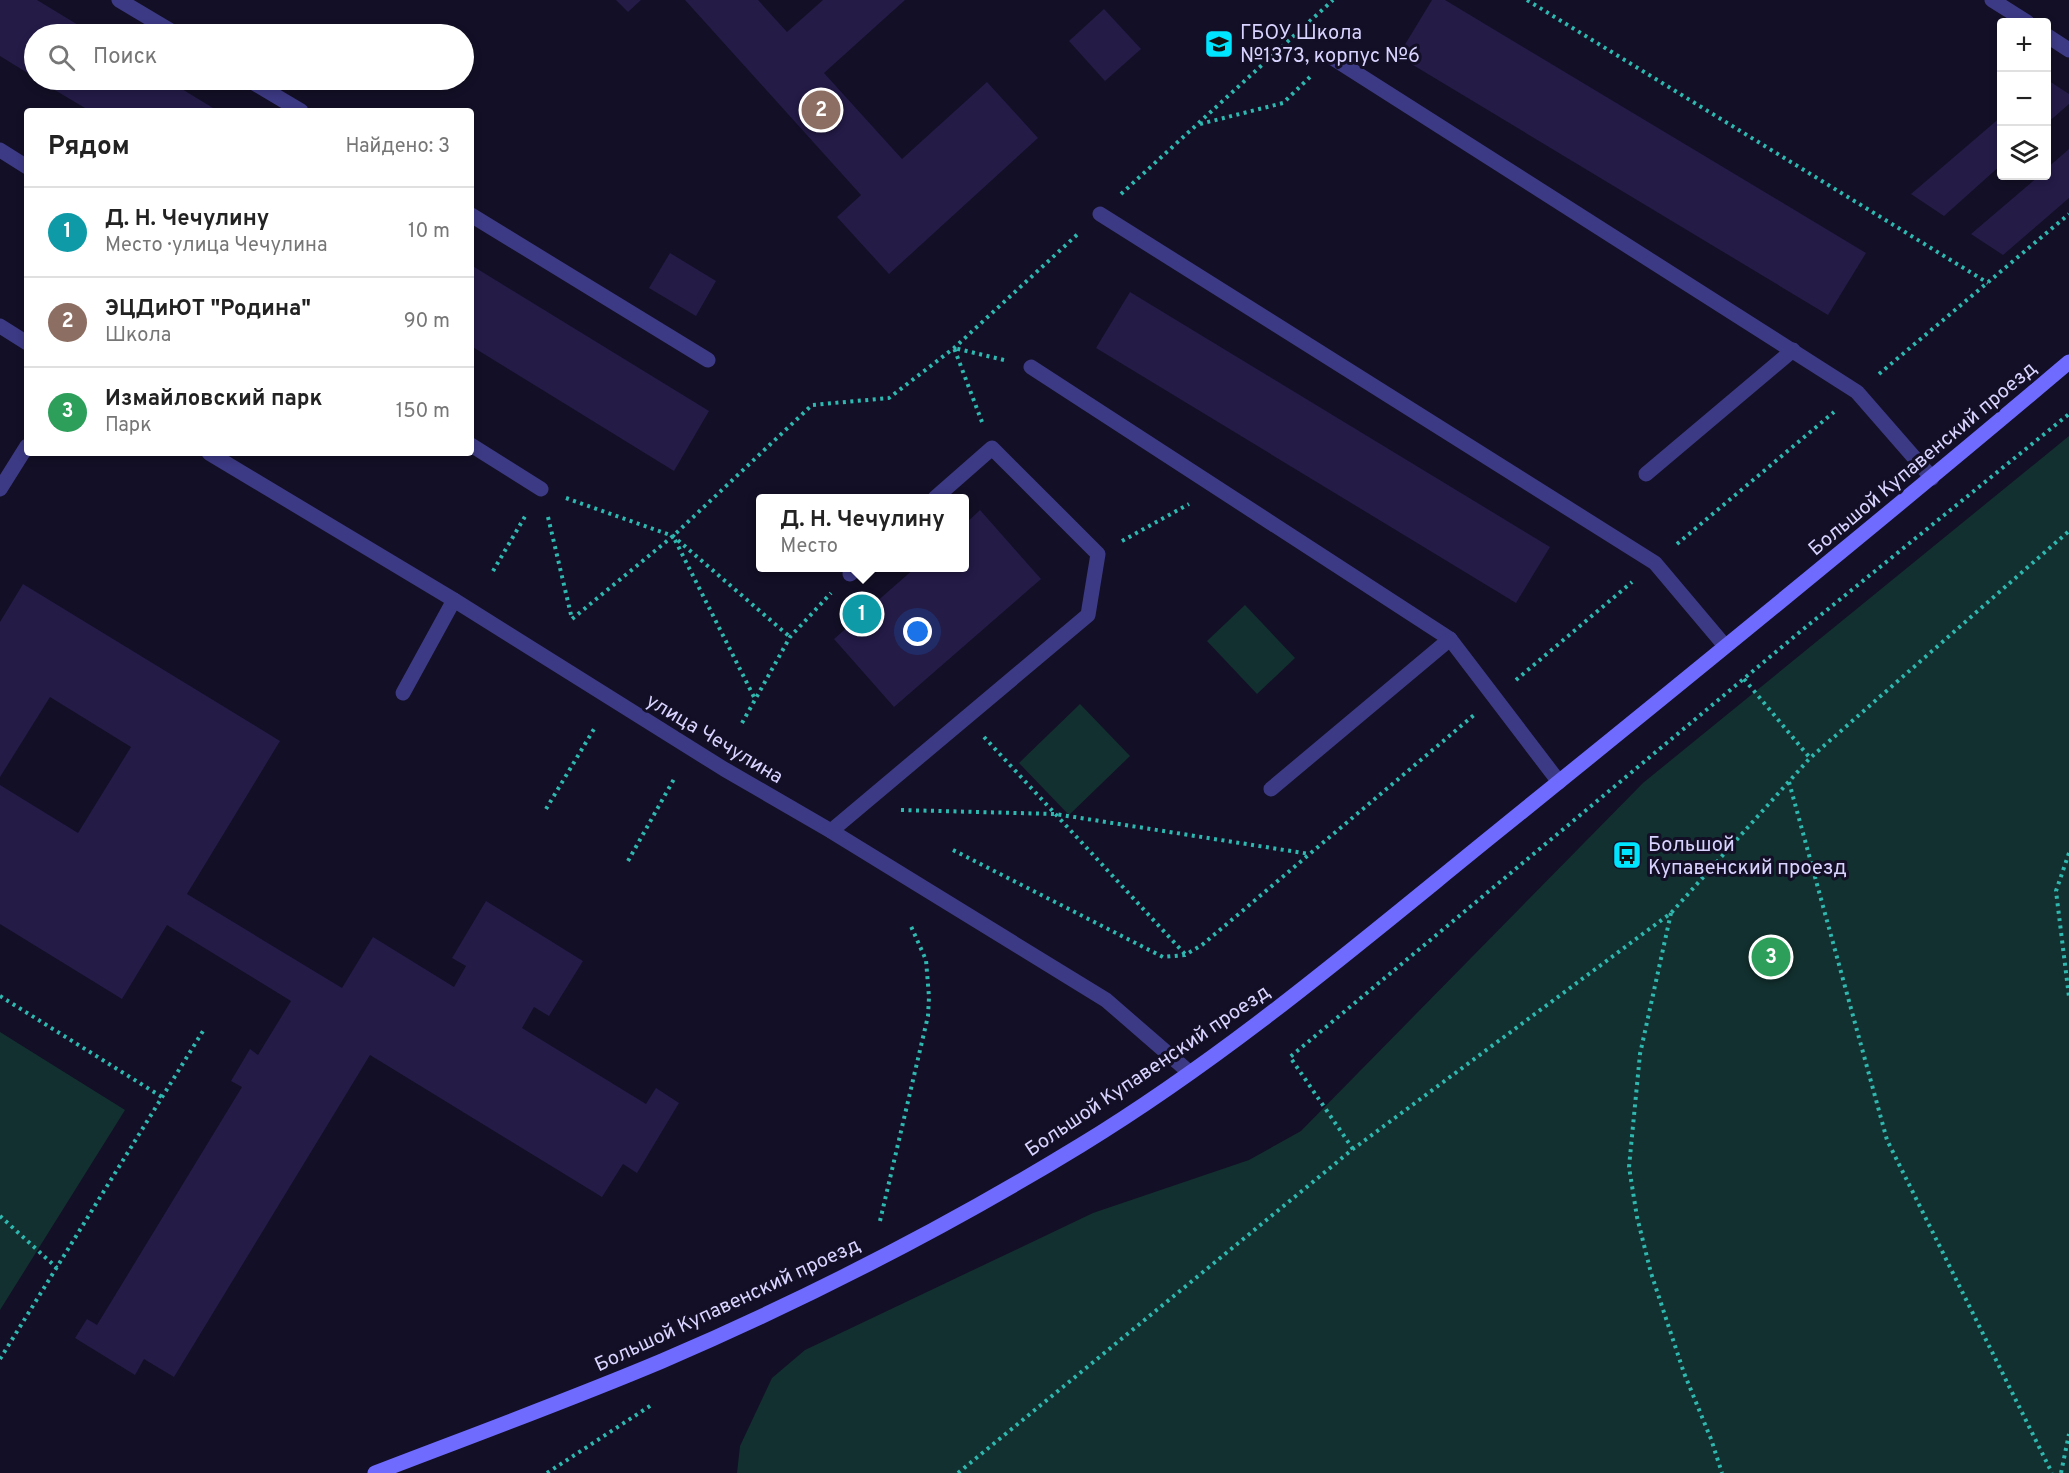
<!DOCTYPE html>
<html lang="ru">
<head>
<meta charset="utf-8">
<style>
	body { margin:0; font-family:Overpass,sans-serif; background:#f6f6f6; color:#222 }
	.controls { position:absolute; right:18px; top:18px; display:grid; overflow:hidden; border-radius:6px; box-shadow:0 3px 9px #0003 }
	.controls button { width:54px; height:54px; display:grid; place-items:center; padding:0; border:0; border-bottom:2px solid #e0e0e0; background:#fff; color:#222; font:30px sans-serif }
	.you { position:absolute; left:918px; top:632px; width:21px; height:21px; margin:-15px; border:4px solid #fff; border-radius:50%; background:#1a73e8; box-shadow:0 0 0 9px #1a73e833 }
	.badge { display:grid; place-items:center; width:39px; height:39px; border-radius:50%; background:#137a85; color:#fff; font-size:20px; font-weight:700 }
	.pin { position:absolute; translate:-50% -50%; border:3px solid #fff; box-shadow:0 2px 6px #0006 }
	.popup { position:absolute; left:756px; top:494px; width:213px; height:78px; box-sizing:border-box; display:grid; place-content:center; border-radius:6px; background:#fff; filter:drop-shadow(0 2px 4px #0005); font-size:20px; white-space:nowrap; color:#767676 }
	.popup b { font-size:22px; color:#222 }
	.popup::after { content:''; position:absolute; left:50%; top:100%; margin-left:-12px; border:12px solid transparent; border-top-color:#fff }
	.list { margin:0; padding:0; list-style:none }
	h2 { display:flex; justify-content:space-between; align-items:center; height:78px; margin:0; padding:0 24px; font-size:26px }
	h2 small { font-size:20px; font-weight:400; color:#767676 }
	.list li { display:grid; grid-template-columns:39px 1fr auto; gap:18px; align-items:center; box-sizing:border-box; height:90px; padding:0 24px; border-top:2px solid #e0e0e0 }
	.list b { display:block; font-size:22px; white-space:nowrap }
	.list p { margin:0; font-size:20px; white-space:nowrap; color:#767676 }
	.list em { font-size:20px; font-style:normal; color:#767676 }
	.icon { flex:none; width:33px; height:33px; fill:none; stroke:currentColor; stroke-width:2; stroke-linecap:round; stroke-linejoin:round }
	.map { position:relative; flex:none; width:2069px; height:1473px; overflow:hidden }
	.search { position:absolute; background:#fff; box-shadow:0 3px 9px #0003; left:24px; top:24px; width:450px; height:66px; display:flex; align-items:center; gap:15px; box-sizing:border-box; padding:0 21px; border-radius:33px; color:#767676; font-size:22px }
	.panel { position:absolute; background:#fff; box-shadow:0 3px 9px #0003; left:24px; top:108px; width:450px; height:348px; border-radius:6px }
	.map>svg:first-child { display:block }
	.green { fill:#12302f }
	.building { fill:#241b47 }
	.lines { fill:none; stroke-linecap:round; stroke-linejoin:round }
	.path { stroke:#2fb8b0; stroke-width:4; stroke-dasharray:3 4.5; stroke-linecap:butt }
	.service { stroke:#3d3a85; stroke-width:15 }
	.minor { stroke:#3d3a85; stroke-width:15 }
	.secondary { stroke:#6f6bff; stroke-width:15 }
	.labels { text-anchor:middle; stroke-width:6; stroke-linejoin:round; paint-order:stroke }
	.poi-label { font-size:20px; fill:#d9d4ff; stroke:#130f26; text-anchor:start }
	.street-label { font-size:20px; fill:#d9d4ff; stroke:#130f26 }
</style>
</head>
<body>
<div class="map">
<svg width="2069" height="1473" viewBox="0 0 2069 1473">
	<rect width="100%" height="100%" fill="#130f26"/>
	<g class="green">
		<polygon points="2069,436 2069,1473 737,1473 740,1446 772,1378 805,1350 1093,1213 1249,1160 1301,1131 1643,783"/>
		<polygon points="1245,605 1295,658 1257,694 1207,641"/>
		<polygon points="1080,704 1130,756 1069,815 1019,763"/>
		<polygon points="0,1032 125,1110 0,1310"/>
	</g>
	<g class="building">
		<polygon points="0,0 37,0 93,34 34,34 34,77 0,56"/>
		<polygon points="616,0 641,0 628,12"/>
		<polygon points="685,0 758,0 787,32 823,0 905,0 824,73 902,159 987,82 1038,138 889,274 837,217 861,195"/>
		<polygon points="1432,0 1445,0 1866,253 1828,315 1398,56"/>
		<polygon points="1104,9 1141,49 1105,81 1069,41"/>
		<polygon points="2046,79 2069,94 2069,104 2046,124"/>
		<polygon points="38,80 167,80 218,111 90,111"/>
		<polygon points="2002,116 2002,164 1944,216 1911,194"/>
		<polygon points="2069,149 2069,198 2003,255 1971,234 2039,176 2046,176 2046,169"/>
		<polygon points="670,253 716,281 696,316 649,288"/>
		<polygon points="471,265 709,411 674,471 471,346"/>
		<polygon points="1130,292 1550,547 1516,603 1096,348"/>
		<polygon points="980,510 1041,579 894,707 834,639 915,568 964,568 964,525"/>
		<polygon points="23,584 280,741 187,894 342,988 373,937 454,987 466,966 452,958 486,901 583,961 549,1016 534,1007 522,1028 646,1104 656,1088 679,1103 637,1173 623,1164 602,1197 370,1055 174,1377 144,1359 135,1375 75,1338 87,1319 97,1325 242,1087 231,1081 250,1049 258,1055 291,1001 167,925 122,999 0,924 0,785 78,833 131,747 50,697 0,777 0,622"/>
	</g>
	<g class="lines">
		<g class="path">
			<polyline points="1527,0 1988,283"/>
			<polyline points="1296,34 1308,41"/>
			<polyline points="1200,124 1283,103 1311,76"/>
			<polyline points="1121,194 1333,0"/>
			<polyline points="1879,374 2069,214"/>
			<polyline points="982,422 954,348 1004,360"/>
			<polyline points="566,498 673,536 790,637"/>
			<polyline points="548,517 572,619 673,536 812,405 889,398 954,348 1080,232"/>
			<polyline points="675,540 755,699"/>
			<polyline points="1122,541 1189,504"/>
			<polyline points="1677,544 1834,412"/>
			<polyline points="493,571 527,513"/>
			<polyline points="1744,679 1810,758"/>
			<polyline points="1516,680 1632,582"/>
			<polyline points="742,723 790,637 831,593"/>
			<polyline points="984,737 1185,954"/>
			<polyline points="1789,782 1887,1140 2052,1473"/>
			<polyline points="546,809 594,729"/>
			<polyline points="901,810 1055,814 1310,854"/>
			<polyline points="953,850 1163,957 1185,955 1202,945 1474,715"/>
			<polyline points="2069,853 2056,891 2069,997"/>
			<polyline points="628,861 674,779"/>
			<polyline points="1671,913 1640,1054 1629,1167 1637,1217 1651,1273 1684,1373 1711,1439 1722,1473"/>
			<polyline points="0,996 162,1097"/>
			<polyline points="1353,1149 1290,1057 1801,631 2069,414"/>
			<polyline points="0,1216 57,1268"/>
			<polyline points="880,1221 928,1016 929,997 926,960 910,924"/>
			<polyline points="0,1359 203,1031"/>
			<polyline points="547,1473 653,1404"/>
			<polyline points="958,1473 1353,1149 1671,913 1810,758 2069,531"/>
			<polyline points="2061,1473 2069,1434"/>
		</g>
		<g class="service">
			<polyline points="119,0 176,34"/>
			<polyline points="1992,0 2027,22"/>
			<polyline points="2046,35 2069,50"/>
			<polyline points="1331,57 1857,392 1932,478"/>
			<polyline points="249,80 301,111"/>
			<polyline points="0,150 27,167"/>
			<polyline points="1100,214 1655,563 1725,646"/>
			<polyline points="471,215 708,360"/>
			<polyline points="1031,367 1450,639 1559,782"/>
			<polyline points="471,445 541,489"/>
			<polyline points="1646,474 1793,350"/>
			<polyline points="0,489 27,446"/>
			<polyline points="850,574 857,568"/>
			<polyline points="403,693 454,600"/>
			<polyline points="1271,789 1450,639"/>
			<polyline points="831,831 1088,615 1098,554 992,448 935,498"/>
		</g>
		<g class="minor">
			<polyline points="0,326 27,343"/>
			<polyline points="209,453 454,600 724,769 831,831 1106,1000 1189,1072"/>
		</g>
		<path class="secondary" d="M375 1473C471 1436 567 1401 662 1361 806 1299 947 1227 1081 1145 1230 1054 1363 940 1498 831 1690 676 1881 521 2069 362"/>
	</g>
	<defs>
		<g id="school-square" transform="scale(1.5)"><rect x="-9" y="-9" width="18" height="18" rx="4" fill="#00e5ff" stroke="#130f26"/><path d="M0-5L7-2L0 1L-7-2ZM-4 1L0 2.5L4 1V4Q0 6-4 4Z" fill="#111"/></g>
		<g id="bus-square" transform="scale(1.5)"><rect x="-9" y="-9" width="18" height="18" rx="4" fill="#00e5ff" stroke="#130f26"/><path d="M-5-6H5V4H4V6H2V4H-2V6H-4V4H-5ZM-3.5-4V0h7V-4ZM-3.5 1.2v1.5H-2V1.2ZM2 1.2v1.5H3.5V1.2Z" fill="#111"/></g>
	</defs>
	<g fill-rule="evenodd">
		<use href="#school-square" x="1219" y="44"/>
		<use href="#bus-square" x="1627" y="855"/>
	</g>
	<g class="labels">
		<g class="poi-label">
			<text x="1240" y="39">ГБОУ Школа<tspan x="1240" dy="23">№1373, корпус №6</tspan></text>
			<text x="1648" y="851">Большой<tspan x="1648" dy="23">Купавенский проезд</tspan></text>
		</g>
		<g class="street-label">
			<text transform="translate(1922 458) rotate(-40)" y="7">Большой Купавенский проезд</text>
			<text transform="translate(715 738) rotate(31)" y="7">улица Чечулина</text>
			<text transform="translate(1147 1070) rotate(-34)" y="7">Большой Купавенский проезд</text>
			<text transform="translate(727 1304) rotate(-25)" y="7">Большой Купавенский проезд</text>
		</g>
	</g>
</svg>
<div class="controls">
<button>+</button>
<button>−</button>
<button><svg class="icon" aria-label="layers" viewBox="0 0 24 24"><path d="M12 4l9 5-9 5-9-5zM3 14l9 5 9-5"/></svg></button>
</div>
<div class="you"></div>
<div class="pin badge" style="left:862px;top:614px;background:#0f9aa8">1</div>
<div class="popup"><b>Д. Н. Чечулину</b>Место</div>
<div class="pin badge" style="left:821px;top:110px;background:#8d6e63">2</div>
<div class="pin badge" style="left:1771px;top:957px;background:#2e9e5b">3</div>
<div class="search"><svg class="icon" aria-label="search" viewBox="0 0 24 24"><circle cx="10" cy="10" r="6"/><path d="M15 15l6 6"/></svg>Поиск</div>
<section class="panel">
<h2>Рядом<small>Найдено: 3</small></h2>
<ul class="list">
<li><span class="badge" style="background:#0f9aa8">1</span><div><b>Д. Н. Чечулину</b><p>Место · улица Чечулина</p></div><em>10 m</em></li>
<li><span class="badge" style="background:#8d6e63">2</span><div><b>ЭЦДиЮТ &quot;Родина&quot;</b><p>Школа</p></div><em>90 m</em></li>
<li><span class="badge" style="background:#2e9e5b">3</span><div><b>Измайловский парк</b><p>Парк</p></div><em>150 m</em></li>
</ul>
</section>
</div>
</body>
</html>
